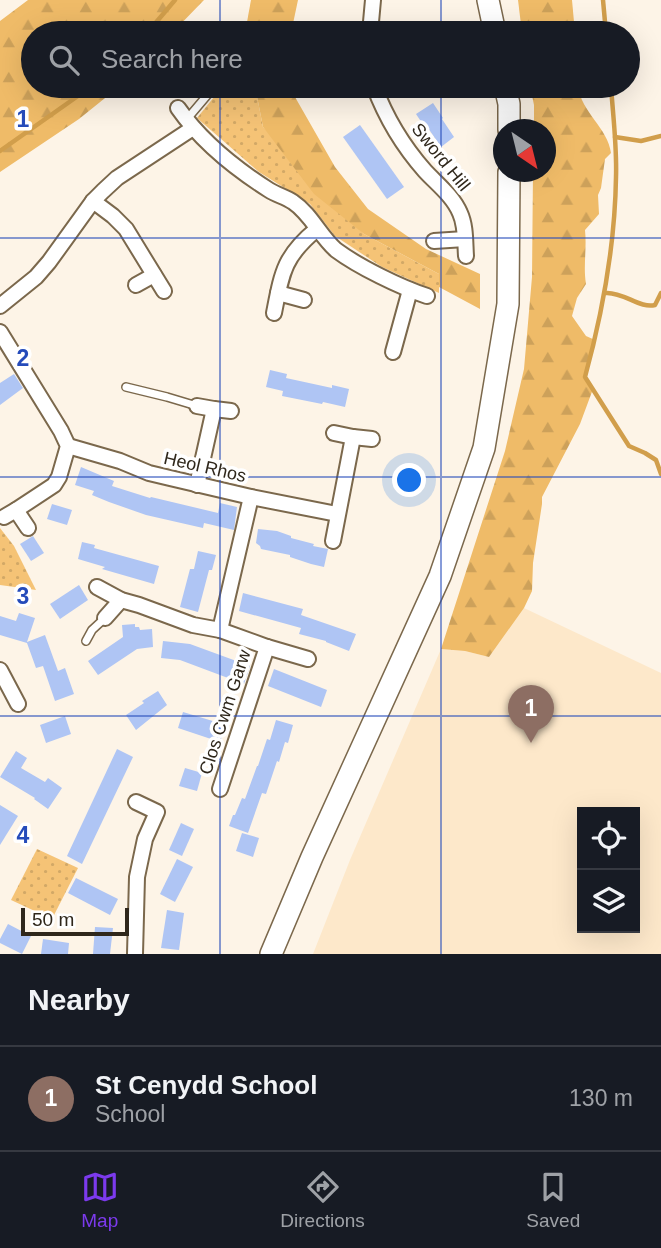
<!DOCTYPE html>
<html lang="en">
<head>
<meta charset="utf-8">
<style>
	body { margin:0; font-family:Arial,sans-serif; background:#20242c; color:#f1f3f6 }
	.controls { position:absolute; right:21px; bottom:21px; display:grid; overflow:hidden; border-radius:0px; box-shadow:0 7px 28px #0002 }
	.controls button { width:63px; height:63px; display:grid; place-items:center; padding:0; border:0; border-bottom:2px solid #363941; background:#171b24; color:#f1f3f6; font:35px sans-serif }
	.compass { position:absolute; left:493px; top:119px; width:63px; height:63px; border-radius:50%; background:#171b24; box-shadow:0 7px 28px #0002; rotate:145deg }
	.scale { position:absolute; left:21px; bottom:18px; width:108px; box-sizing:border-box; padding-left:7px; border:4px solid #2f271b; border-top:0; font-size:19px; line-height:24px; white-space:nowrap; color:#2f271b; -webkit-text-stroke:5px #fff; paint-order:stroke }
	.you { position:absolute; left:410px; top:481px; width:24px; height:24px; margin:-18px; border:5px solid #fff; border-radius:50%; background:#1a73e8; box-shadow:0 0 0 10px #1a73e833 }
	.badge { display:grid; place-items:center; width:46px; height:46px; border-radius:50%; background:#7c3aed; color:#fff; font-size:23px; font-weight:700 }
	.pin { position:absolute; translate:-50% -58px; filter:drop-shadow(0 2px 4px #0008) }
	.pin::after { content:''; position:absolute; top:37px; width:24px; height:21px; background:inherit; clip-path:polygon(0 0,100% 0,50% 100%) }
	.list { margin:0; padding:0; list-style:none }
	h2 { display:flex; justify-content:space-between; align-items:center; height:91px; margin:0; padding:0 28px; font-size:30px }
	h2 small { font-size:23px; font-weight:400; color:#9ea1a6 }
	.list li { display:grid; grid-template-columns:46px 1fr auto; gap:21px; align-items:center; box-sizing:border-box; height:105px; padding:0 28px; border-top:2px solid #363941 }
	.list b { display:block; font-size:26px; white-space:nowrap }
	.list p { margin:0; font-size:23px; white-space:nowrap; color:#9ea1a6 }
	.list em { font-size:23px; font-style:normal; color:#9ea1a6 }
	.icon { flex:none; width:38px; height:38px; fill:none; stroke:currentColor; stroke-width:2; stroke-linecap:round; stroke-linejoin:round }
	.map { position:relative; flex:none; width:661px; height:954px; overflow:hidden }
	.search { position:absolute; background:#171b24; box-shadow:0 7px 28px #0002; left:21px; right:21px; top:21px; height:77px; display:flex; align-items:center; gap:18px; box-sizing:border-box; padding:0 24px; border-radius:38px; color:#9ea1a6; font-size:26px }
	.sheet { height:196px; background:#171b24 }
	nav { display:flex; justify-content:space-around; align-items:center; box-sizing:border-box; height:98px; border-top:2px solid #363941; background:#171b24; font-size:19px; color:#9ea1a6 }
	nav a { display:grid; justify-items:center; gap:4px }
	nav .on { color:#7c3aed }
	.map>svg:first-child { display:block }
	.built { fill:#fde8ca; fill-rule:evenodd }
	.grass { fill:url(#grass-dots) }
	.forest { fill:url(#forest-firs) }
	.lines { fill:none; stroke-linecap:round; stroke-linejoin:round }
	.stream { stroke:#d19e4b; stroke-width:4.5 }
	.building { fill:#afc5f4 }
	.lane-casing { stroke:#7b684c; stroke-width:10 }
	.street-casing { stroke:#7b684c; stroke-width:18 }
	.primary-casing { stroke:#7b684c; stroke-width:24 }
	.lane { stroke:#fff; stroke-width:7 }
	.street { stroke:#fff; stroke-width:14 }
	.primary { stroke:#fff; stroke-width:21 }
	.grid { fill:none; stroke:#254bba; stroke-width:2; stroke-opacity:0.55 }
	.labels { text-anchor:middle; stroke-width:7; stroke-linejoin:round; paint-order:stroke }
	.street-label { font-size:18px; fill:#2f271b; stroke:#fff }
	.grid-label { font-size:23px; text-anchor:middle; font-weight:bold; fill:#254bba; stroke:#fff; stroke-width:7; stroke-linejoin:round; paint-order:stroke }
</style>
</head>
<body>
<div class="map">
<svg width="661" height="954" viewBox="0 0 661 954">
	<defs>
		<pattern id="grass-dots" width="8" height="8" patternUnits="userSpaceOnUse" patternTransform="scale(1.75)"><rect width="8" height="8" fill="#f5c376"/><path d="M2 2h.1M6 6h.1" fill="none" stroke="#d2a866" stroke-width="1.8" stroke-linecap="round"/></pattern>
		<pattern id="forest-firs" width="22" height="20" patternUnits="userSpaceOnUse" patternTransform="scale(1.75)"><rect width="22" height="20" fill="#efbb68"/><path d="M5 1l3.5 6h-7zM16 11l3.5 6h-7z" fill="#cda15a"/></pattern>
	</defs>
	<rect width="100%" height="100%" fill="#fdf4e7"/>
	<path class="built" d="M524 608 661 673V954H313L350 860 441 649 465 651 489 657ZM582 812H635V928H582Z"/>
	<g class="grass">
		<polygon points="223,86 255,86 263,127 364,234 439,274 439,293 382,267 335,236 310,204 259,172 197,118"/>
		<polygon points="0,528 14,546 36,590 0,585"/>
		<polygon points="37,849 78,868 52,919 11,900"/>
	</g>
	<g class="forest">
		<polygon points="28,0 204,0 172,33 33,33 33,86 120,86 79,119 0,172 0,21"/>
		<polygon points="251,0 298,0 291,33 245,33"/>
		<polygon points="518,0 572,0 575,33 522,33"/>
		<polygon points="255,86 293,86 295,97 335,167 368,209 426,249 480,274 480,309 439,287 439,274 364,234 314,194 263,127"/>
		<path d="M530 86H578C581 112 608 128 611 153L605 159 601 188 598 195 599 214 585 230C587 249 583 266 586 284L577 298 572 316 586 336 595 340 585 377 593 389 580 424 542 497V504L533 563 532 591 524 608 489 657 465 651 441 649 505 451 524 369 532 277 533 172H546V130L534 129V105Z"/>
	</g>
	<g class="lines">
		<g class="stream">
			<polyline points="603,0 606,33"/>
			<polyline points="147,33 175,0"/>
			<path d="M611 86C613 116 617 146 616 177 615 245 603 311 585 377L629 446 645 453 656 460 661 474"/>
			<polyline points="615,137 641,141 661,136"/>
			<polyline points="0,151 92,86"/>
			<path d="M606 293C624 292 640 309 655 305L661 293"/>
		</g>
	</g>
	<g class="building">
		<polygon points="433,103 443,118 442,119 454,137 441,147 428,128 426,129 416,114"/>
		<polygon points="360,125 404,187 387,199 343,137"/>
		<polygon points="270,370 287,374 286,378 332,388 332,385 349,389 345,407 323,402 322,404 282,396 283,391 266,387"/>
		<polygon points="14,374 23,388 0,405 0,383"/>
		<polygon points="81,467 114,481 112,486 150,498 151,497 218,513 220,503 237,507 234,530 204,523 203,528 146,515 109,502 92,495 94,491 75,485"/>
		<polygon points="52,504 72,510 67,525 47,519"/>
		<polygon points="258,529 277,531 291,536 291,538 314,544 313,546 328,549 324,567 311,564 290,557 290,555 261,549 260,546 256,543"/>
		<polygon points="33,536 44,553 31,561 20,544"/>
		<polygon points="82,542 95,545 94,548 159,566 154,584 102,569 105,567 78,559"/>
		<polygon points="198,551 216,555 212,570 209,570 198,612 180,607 190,569 194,569"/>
		<polygon points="79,585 88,600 60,619 50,604"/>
		<polygon points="243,593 303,609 301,615 356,634 349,651 326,642 326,641 299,634 301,628 239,611"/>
		<polygon points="19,613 35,618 27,642 45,635 58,671 65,668 74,694 55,701 43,666 36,668 27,643 0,635 0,616 16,621"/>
		<polygon points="135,624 135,627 139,627 140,630 152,629 153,647 137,649 98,675 88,661 123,637 122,625"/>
		<polygon points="163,641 190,644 250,666 244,684 180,660 161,658"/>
		<polygon points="274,669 327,690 321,707 268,686"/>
		<polygon points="158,691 167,705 136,730 126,715 144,703 142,701"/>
		<polygon points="183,712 226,725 220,742 178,728"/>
		<polygon points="65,716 71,734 46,743 40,725"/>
		<polygon points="276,720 293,725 288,743 285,742 279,762 277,761 266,794 262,793 248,833 229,826 233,815 235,815 242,798 245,799 257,766 258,766 267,739 270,740"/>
		<polygon points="117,749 133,757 82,864 67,856"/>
		<polygon points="16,751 27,758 21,768 45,782 48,778 62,788 48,809 34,799 35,798 0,777"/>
		<polygon points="185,768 202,773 197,791 179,786"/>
		<polygon points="0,805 18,816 0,845"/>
		<polygon points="181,823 194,829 182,856 169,850"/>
		<polygon points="242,833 259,838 253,857 236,851"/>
		<polygon points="177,859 193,867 175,902 160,894"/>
		<polygon points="76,878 118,899 110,915 68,893"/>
		<polygon points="167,910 184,913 179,950 161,948"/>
		<polygon points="8,924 31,936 22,954 0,943 0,939"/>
		<polygon points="95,927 113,928 110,954 93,954"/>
		<polygon points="43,939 69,943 68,954 41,954"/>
	</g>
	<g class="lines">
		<g class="lane-casing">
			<g id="lane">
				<polyline points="187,119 215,86"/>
				<polyline points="126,387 167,397 197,406"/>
				<polyline points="86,641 92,630 105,618"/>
			</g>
		</g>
		<g class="street-casing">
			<g id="street">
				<polyline points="370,33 373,0"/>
				<path d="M374 86C386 118 402 145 425 171 437 184 453 196 460 213 466 226 465 242 466 256"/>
				<path d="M178 108C201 141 236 169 269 190 277 195 286 197 293 202 311 214 320 236 336 250 359 267 400 287 427 296"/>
				<polyline points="93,201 113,216 126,229 164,291"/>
				<polyline points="434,241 465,239"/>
				<polyline points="136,285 154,275"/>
				<polyline points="278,293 304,300"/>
				<polyline points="0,306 36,277 49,262 93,201 103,191 117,178 193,128"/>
				<path d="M274 313C282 272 284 256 317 229"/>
				<polyline points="0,332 61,431 68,446 59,477 54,485 16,510 4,517"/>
				<polyline points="393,352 410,290"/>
				<polyline points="197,406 214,409 197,485"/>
				<polyline points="214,409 231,411"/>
				<polyline points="353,437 372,439"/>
				<polyline points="68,446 120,461 149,473 170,478 251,497 337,514"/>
				<polyline points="16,510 28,528"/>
				<polyline points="333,541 353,437 334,433"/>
				<polyline points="97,587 121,600 139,605 193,625 220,630 267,647 308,659"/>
				<polyline points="105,618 121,600"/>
				<polyline points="220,630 251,497"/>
				<polyline points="0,670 18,704"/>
				<polyline points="220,789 267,647"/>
				<polyline points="135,954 137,877 145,839 157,812 136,802"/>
			</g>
		</g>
		<g class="primary-casing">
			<g id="primary">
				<polyline points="488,0 495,33"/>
				<polyline points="505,86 509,104 509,130"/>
				<polyline points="271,954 312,857 440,576 484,448 508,304 509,172"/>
			</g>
		</g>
		<use href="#lane" class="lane"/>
		<use href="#street" class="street"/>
		<use href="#primary" class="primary"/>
	</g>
	<path class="grid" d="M220 0V33M441 0V33M220 86V954M441 86V954M0 238H661M0 477H661M0 716H661"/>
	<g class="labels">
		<g class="street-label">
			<text transform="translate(441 157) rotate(51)" y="6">Sword Hill</text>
			<text transform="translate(205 467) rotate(13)" y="6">Heol Rhos</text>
			<text transform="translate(225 712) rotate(-72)" y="6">Clos Cwm Garw</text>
		</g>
	</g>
	<g class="grid-label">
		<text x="23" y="127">1</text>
		<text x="23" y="366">2</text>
		<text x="23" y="604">3</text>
		<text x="23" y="843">4</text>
	</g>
</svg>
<div class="controls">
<button><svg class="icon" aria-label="locate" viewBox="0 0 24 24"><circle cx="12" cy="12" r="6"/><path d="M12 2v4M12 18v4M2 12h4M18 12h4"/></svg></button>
<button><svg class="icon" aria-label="layers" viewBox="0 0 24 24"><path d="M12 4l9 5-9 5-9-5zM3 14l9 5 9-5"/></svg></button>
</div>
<svg class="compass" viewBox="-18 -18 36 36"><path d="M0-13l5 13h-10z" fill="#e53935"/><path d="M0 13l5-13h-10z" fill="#9ea1a6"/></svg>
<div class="scale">50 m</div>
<div class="you"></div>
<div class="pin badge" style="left:531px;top:743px;background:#8d6e63">1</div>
<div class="search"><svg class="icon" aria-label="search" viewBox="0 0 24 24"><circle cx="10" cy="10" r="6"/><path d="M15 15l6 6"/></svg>Search here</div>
</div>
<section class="sheet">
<h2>Nearby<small></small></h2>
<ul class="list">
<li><span class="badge" style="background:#8d6e63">1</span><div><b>St Cenydd School</b><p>School</p></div><em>130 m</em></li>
</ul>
</section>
<nav>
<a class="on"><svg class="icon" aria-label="map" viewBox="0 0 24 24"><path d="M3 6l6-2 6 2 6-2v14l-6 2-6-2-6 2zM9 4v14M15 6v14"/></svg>Map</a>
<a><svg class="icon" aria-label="directions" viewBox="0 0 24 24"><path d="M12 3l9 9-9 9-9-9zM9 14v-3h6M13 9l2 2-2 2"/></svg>Directions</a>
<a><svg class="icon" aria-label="saved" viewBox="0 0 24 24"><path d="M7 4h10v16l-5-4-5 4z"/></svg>Saved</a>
</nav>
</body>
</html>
